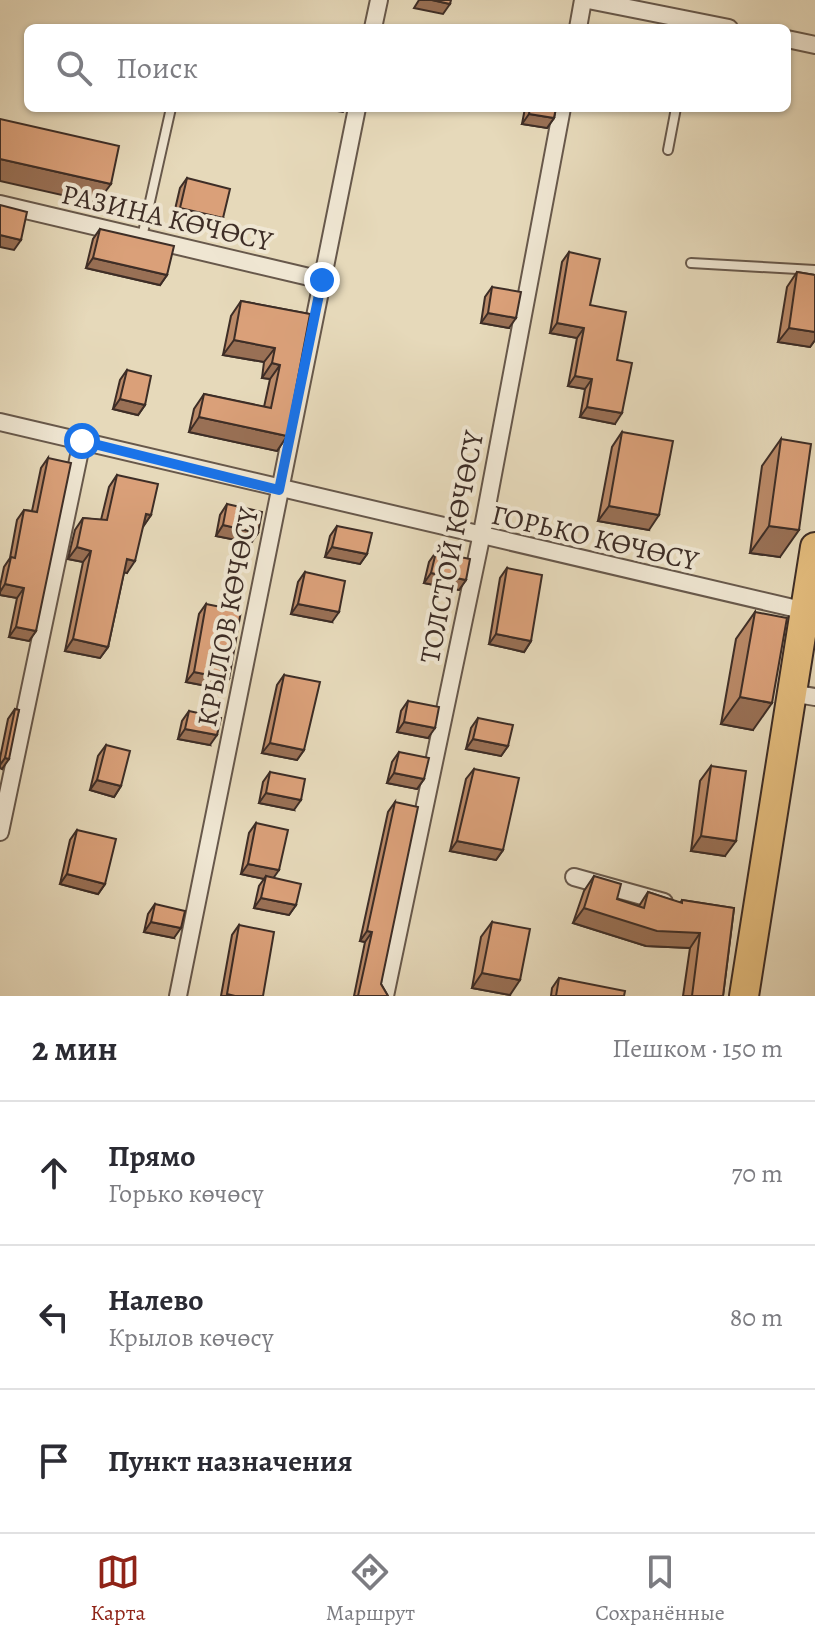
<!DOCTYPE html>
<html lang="ru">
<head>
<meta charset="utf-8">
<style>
	body { margin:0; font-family:Alegreya,serif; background:#f2f2f3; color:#2b2b33 }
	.stop { position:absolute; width:24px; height:24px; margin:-18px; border:6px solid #1a73e8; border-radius:50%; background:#fff }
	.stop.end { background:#1a73e8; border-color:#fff; box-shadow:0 2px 8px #0008 }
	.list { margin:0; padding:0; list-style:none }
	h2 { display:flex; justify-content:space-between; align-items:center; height:104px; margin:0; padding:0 32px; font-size:34px }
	h2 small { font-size:26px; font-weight:400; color:#7c7c81 }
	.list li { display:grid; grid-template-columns:52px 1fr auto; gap:24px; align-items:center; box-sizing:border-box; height:144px; padding:0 32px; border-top:2px solid #e1e1e2 }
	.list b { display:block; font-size:30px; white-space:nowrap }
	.list p { margin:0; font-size:26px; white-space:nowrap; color:#7c7c81 }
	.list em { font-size:26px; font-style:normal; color:#7c7c81 }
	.icon { flex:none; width:44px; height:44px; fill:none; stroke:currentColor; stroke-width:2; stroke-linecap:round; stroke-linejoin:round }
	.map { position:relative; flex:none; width:815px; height:996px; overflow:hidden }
	.search { position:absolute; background:#fff; box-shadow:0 2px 6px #0004; left:24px; right:24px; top:24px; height:88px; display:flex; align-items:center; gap:20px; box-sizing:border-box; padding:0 28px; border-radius:12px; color:#7c7c81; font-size:30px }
	.sheet { height:536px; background:#fff }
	nav { display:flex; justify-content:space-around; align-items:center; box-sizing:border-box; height:112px; border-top:2px solid #e1e1e2; background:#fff; font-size:22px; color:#7c7c81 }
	nav a { display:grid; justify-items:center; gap:4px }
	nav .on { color:#8f2418 }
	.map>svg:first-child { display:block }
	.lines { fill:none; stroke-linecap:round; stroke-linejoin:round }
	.lane-casing { stroke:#67584b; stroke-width:12 }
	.street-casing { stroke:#67584b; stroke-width:20 }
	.highway-casing { stroke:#3d2d26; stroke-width:32 }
	.lane { stroke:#efe6d2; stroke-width:8 }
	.street { stroke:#efe6d2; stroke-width:16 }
	.highway { stroke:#e3bc7d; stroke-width:28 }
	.wall { fill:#bb8a68; stroke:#3d2d26; stroke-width:2 }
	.shaded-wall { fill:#997055; stroke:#3d2d26; stroke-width:2 }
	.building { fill:#daa079; stroke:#3d2d26; stroke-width:2 }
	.route { stroke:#1a73e8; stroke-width:10 }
	.labels { text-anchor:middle; stroke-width:8; stroke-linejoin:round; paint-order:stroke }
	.street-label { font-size:28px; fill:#3d2d26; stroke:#efe6d2 }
</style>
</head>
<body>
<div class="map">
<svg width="815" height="996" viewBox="0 0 815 996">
	<rect width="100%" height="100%" fill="#e6d9ba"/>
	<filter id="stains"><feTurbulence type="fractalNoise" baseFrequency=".0025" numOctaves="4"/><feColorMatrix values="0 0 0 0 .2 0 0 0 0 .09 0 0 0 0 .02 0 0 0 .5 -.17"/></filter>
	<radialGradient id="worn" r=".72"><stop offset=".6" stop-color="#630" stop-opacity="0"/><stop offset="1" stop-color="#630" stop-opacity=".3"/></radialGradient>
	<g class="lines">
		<g class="lane-casing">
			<g id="lane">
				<polyline points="668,150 676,108"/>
				<polyline points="142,237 171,108"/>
				<polyline points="691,263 815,270"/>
			</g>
		</g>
		<g class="street-casing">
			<g id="street">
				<polyline points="588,0 729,28"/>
				<polyline points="373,28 379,0"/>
				<polyline points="578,28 583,0"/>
				<polyline points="787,39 815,45"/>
				<polyline points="0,204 322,280"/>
				<polyline points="0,422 806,611"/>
				<polyline points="791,693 815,697"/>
				<polyline points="0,832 82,441"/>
				<polyline points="574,877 664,902"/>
				<polyline points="178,996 357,108"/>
				<polyline points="385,996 481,538 562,108"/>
			</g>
		</g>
		<g class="highway-casing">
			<polyline id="highway" points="744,996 815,547"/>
		</g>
		<use href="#lane" class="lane"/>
		<use href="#street" class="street"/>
		<use href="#highway" class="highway"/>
	</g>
	<g class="wall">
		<polygon points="525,108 556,108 554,118 547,128 522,124"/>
		<polygon points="187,178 216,228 173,218 180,188"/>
		<polygon points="100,229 167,275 160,285 86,268 93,239"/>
		<polygon points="569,252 590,305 617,360 615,424 580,417 585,389 568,386 577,338 550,333 562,262"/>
		<polygon points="797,272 815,275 815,340 810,347 778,342 787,287"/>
		<polygon points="492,287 509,328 481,323 485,297"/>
		<polygon points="241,301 310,314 287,436 277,451 189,432 194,409 204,394 264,407 270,379 262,378 264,362 223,355 231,316"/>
		<polygon points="127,370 145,405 138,415 113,409 120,380"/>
		<polygon points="622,432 649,530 598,521 612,447"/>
		<polygon points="781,439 780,557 750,553 762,466"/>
		<polygon points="48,458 36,631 29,641 9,637 17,598 0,595 0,586 4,567 10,558 17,520 24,510 32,511 41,468"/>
		<polygon points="117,475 151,515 143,526 127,573 124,572 108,647 100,658 65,651 83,562 68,559 75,530 83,518 101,520 109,487"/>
		<polygon points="227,504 258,533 251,543 216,536 220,515"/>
		<polygon points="337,526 367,554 360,564 325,557 330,536"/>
		<polygon points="436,552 466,580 459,590 424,583 429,562"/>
		<polygon points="507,568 531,641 524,652 489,644 500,578"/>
		<polygon points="305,572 332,622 291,614 298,582"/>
		<polygon points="206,604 222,689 186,682 199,614"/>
		<polygon points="755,612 753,730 721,724 736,639"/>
		<polygon points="284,675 304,750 297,760 262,753 277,685"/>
		<polygon points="408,701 428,738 397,732 401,711"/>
		<polygon points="15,709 19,710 2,769 0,768 0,758 8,719"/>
		<polygon points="189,711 210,745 178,739 182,721"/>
		<polygon points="478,718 508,746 501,756 466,749 471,728"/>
		<polygon points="106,745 121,786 114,797 90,790 98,756"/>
		<polygon points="399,752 424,779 417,789 387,783 392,762"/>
		<polygon points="711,766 725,856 691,851 700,781"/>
		<polygon points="474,769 503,850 496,860 450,851 466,779"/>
		<polygon points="270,772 294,810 259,803 263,782"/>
		<polygon points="395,802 381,984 388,996 354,996 365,942 360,941 388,812"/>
		<polygon points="256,823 274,878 296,905 289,915 254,908 259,886 264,879 241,874 249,833"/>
		<polygon points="77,830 105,884 98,894 60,884 70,840"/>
		<polygon points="594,876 617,899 639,906 648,892 680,903 682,900 734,908 723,996 683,996 690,948 646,946 573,923 584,891"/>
		<polygon points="155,904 174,938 144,932 148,914"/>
		<polygon points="492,922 510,995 472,988 481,937"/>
		<polygon points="239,925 263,996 221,996 232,935"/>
		<polygon points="559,978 624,996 551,996 552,988"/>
	</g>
	<g class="shaded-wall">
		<polygon points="419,0 432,0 450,4 443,14 414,8"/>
		<polygon points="319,108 346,108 343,112"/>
		<polygon points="529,114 554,118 547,128 522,124"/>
		<polygon points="0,159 111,184 97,203 0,181"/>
		<polygon points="180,208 223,218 216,228 173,218"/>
		<polygon points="0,235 21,240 14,250 0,247"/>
		<polygon points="93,258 167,275 160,285 86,268"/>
		<polygon points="488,313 516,318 509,328 481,323"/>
		<polygon points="557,323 584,328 577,338 550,333"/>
		<polygon points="789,328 815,332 815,340 810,347 778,342"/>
		<polygon points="234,340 275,348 264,362 223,355"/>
		<polygon points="272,363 280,365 270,379 262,378"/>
		<polygon points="575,376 592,379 585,389 568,386"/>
		<polygon points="120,399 145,405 138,415 113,409"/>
		<polygon points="587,407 622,413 615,424 580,417"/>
		<polygon points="199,417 287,436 277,451 189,432"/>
		<polygon points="609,506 659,515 649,530 598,521"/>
		<polygon points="146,514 151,515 143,527"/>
		<polygon points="223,525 258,533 251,543 216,536"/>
		<polygon points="769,526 799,530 780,557 750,553"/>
		<polygon points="77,547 91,551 83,562 68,559"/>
		<polygon points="332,547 367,554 360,564 325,557"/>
		<polygon points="127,559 135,561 127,573 118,571"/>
		<polygon points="431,573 466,580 459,590 424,583"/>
		<polygon points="5,584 24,588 17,598 0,595 0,592"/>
		<polygon points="298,604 339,612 332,622 291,614"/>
		<polygon points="16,627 36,631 29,641 9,637"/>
		<polygon points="496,634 531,641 524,652 489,644"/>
		<polygon points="73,639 108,647 100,658 65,651"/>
		<polygon points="194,672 229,679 222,689 186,682"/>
		<polygon points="740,697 772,703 753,730 721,724"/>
		<polygon points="404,722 435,728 428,738 397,732"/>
		<polygon points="185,729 217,735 210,745 178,739"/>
		<polygon points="473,739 508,746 501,756 466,749"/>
		<polygon points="270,743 304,750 297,760 262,753"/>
		<polygon points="5,758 9,759 2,769 0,768 0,765"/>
		<polygon points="394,773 424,779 417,789 387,783"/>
		<polygon points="97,780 121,786 114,797 90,790"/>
		<polygon points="266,793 301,800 294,810 259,803"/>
		<polygon points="701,836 736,841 725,856 691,851"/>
		<polygon points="457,841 503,850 496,860 450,851"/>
		<polygon points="248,864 279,870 272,880 266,876 264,879 241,874"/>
		<polygon points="67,874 105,884 98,894 60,884"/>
		<polygon points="261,898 296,905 289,915 254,908"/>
		<polygon points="584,908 700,933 690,948 646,946 573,923"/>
		<polygon points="151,922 181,928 174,938 144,932"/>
		<polygon points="367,931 372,932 365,942 360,941"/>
		<polygon points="482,973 520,980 510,995 472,988"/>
	</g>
	<g class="building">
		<polygon points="432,0 451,0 450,4"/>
		<polygon points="530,108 556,108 554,118 529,114"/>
		<polygon points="0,119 119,146 111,184 0,159"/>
		<polygon points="187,178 230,189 223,218 180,208"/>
		<polygon points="0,205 27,212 21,240 0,235"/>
		<polygon points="100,229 174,246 167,275 93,258"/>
		<polygon points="569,252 600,259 590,305 626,312 617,360 632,363 622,413 587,407 592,379 575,376 584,328 557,323"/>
		<polygon points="797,272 815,275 815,332 789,328"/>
		<polygon points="492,287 521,292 516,318 488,313"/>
		<polygon points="241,301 310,314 287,436 199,417 204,394 271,408 280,365 272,363 275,348 234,340"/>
		<polygon points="127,370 151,376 145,405 120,399"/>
		<polygon points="622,432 673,441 659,515 609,506"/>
		<polygon points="781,439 811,444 799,530 769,526"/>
		<polygon points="48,458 71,463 36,631 16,627 24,588 5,584 11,557 15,558 24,510 37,512"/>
		<polygon points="117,475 158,484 151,515 146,514 135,561 127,559 108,647 73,639 91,551 77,547 83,518 107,520"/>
		<polygon points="227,504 262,512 258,533 223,525"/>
		<polygon points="337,526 372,533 367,554 332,547"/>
		<polygon points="436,552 470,559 466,580 431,573"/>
		<polygon points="507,568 542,575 531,641 496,634"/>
		<polygon points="305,572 345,581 339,612 298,604"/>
		<polygon points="206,604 241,611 229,679 194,672"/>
		<polygon points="755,612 787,618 772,703 740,697"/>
		<polygon points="284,675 320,682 304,750 270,743"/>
		<polygon points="408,701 439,707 435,728 404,722"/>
		<polygon points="15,709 19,710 9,759 5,758"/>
		<polygon points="189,711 221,718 217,735 185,729"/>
		<polygon points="478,718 513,725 508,746 473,739"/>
		<polygon points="106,745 130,751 121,786 97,780"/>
		<polygon points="399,752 429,758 424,779 394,773"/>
		<polygon points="711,766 746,771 736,841 701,836"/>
		<polygon points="474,769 519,778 503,850 457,841"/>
		<polygon points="270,772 305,779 301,800 266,793"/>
		<polygon points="395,802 418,807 381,984 388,996 358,996 372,932 367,931"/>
		<polygon points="256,823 288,830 279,870 248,864"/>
		<polygon points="77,830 116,839 105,884 67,874"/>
		<polygon points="266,876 301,884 296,905 261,898"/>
		<polygon points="594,876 621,884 617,899 644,908 648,892 682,903 682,900 734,908 723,996 692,996 700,933 657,931 584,908"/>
		<polygon points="155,904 185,911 181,928 151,922"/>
		<polygon points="492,922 530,929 520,980 482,973"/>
		<polygon points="239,925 274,932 263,996 235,996 227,994"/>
		<polygon points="559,978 625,991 624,996 556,996"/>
	</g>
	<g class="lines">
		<polyline class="route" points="82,441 279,490 322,280"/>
	</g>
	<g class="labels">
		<g class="street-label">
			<text transform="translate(167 217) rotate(13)" y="10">РАЗИНА КӨЧӨСҮ</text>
			<text transform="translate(595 537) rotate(13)" y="10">ГОРЬКО КӨЧӨСҮ</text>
			<text transform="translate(451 547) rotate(-79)" y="10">ТОЛСТОЙ КӨЧӨСҮ</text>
			<text transform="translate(227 617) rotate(-79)" y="10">КРЫЛОВ КӨЧӨСҮ</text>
		</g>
	</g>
	<rect width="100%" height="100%" filter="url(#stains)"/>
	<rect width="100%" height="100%" fill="url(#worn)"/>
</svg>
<div class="stop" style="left:82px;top:441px"></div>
<div class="stop end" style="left:322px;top:280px"></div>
<div class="search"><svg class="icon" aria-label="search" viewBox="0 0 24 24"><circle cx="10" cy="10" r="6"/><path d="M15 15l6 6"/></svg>Поиск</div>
</div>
<section class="sheet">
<h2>2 мин<small>Пешком · 150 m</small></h2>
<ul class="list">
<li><svg class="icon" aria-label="ahead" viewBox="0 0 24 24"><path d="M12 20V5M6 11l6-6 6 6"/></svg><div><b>Прямо</b><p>Горько көчөсү</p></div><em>70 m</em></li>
<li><svg class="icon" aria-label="left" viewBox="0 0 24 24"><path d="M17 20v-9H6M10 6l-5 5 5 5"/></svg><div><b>Налево</b><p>Крылов көчөсү</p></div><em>80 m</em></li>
<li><svg class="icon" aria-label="arrive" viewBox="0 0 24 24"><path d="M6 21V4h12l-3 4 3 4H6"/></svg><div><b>Пункт назначения</b></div></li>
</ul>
</section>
<nav>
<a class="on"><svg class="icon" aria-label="map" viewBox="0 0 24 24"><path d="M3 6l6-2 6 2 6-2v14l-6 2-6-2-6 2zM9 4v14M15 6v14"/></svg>Карта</a>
<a><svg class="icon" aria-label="directions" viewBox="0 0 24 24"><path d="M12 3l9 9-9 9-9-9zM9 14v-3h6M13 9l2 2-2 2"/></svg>Маршрут</a>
<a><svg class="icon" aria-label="saved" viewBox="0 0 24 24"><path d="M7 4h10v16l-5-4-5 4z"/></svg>Сохранённые</a>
</nav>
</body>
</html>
